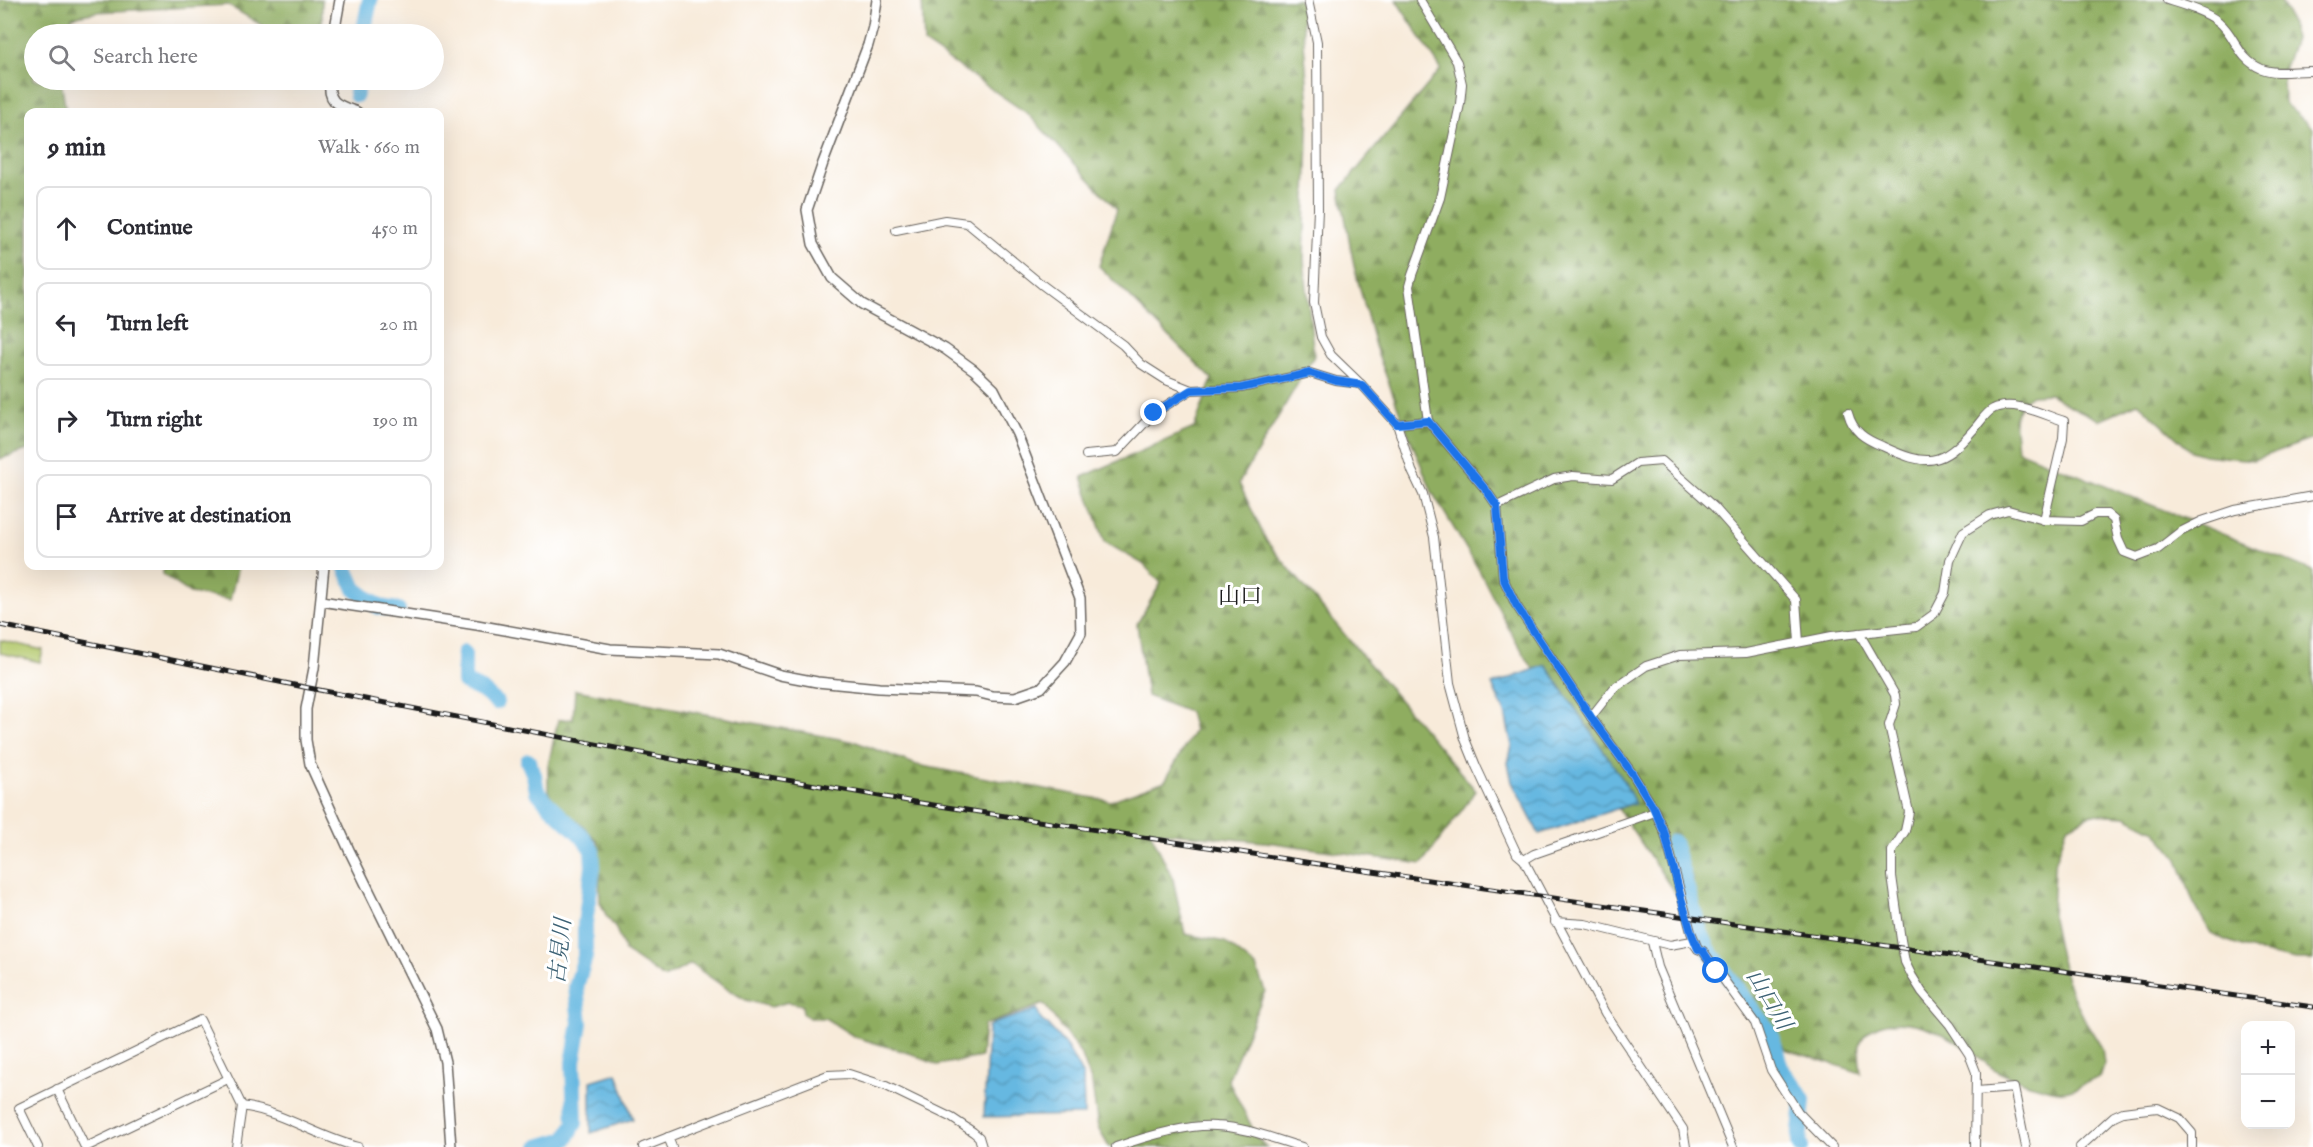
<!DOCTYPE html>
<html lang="en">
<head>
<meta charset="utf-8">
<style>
	body { margin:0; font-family:"IM FELL English","Noto Serif JP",serif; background:#f7f7f7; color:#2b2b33 }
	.controls { position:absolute; right:18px; bottom:18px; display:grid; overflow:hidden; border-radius:12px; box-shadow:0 6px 24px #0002 }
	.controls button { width:54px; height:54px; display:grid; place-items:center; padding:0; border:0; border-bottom:2px solid #e1e1e2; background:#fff; color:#2b2b33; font:30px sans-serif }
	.stop { position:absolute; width:18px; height:18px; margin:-14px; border:4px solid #1a73e8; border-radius:50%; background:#fff }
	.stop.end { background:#1a73e8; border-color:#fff; box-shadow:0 2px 6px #0008 }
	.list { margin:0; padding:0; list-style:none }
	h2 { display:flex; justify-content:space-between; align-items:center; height:78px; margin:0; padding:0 24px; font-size:26px }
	h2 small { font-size:20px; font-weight:400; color:#7c7c81 }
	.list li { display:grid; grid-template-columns:39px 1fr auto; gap:18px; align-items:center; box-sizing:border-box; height:84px; margin:0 12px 12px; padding:0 12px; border:2px solid #e1e1e2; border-radius:12px }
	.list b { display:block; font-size:22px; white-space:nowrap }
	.list em { font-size:20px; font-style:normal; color:#7c7c81 }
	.icon { flex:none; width:33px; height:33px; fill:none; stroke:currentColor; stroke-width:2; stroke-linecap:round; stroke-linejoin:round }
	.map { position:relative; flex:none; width:2313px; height:1147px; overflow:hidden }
	.search { position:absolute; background:#fff; box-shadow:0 6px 24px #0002; left:24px; top:24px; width:420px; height:66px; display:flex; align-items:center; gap:15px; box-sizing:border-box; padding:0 21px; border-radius:33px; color:#7c7c81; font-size:22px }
	.panel { position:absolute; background:#fff; box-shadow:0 6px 24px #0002; left:24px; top:108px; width:420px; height:462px; border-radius:12px }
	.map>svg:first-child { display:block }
	.grass { fill:#b4c96d; stroke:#687244; stroke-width:1.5 }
	.forest { fill:url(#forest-firs); stroke:#56643e; stroke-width:1.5 }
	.water { fill:url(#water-waves); stroke:#416a7e; stroke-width:1.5 }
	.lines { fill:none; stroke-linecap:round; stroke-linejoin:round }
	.river { stroke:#66b8e1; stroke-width:16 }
	.minor-casing { stroke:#69645e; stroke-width:10 }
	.tertiary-casing { stroke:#69645e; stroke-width:12 }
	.minor { stroke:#fff; stroke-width:8 }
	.tertiary { stroke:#fff; stroke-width:9 }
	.rail-casing { stroke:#1c1c1c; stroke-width:5 }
	.rail { stroke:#fff; stroke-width:3; stroke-dasharray:9; stroke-linecap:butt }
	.route { stroke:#1a73e8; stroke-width:8 }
	.labels { text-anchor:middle; stroke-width:6; stroke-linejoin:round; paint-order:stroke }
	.neighbourhood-label { font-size:22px; fill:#1c1c1c; stroke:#fff }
	.water-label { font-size:22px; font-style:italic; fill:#3d6275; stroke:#fff }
</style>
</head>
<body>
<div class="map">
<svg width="2313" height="1147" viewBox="0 0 2313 1147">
	<defs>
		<pattern id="forest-firs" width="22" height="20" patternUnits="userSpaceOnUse" patternTransform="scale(1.5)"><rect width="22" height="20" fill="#8fad60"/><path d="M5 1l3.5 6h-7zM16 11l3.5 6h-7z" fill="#748c4e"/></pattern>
		<pattern id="water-waves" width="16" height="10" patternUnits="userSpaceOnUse" patternTransform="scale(1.5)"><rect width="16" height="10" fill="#66b8e1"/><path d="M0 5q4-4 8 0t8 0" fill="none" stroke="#5395b6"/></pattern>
	</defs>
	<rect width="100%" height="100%" fill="#fff"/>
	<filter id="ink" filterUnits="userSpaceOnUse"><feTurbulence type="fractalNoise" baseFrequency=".0167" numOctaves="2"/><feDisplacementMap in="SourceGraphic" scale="12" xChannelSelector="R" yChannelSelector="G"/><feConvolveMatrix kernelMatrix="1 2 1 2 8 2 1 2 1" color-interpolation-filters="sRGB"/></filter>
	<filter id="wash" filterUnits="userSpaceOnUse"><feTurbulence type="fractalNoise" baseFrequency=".008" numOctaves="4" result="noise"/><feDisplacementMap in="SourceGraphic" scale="24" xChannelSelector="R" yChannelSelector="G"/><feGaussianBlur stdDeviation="1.35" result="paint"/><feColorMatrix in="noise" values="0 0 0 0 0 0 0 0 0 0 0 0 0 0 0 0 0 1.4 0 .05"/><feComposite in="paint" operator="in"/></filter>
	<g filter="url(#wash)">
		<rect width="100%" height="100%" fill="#f8ebda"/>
		<polygon class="grass" points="0,640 43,650 40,662 0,653"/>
		<g class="forest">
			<polygon points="0,0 322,0 322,34 276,34 228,5 97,12 72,17 68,34 34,34 34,80 61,80 66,112 28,112 28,450 0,459"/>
			<polygon points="922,0 1299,0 1301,4 1309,106 1304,260 1314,356 1239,483 1267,542 1476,791 1422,864 1274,843 1150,831 1173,879 1185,934 1225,942 1256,967 1265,991 1228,1080 1258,1139 1267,1147 1109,1147 1098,1128 1092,1084 1082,1056 1044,1004 984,1025 981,1057 937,1065 912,1054 855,1037 825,1018 810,1018 803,1014 802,1005 788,1002 771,1007 746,1000 729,990 691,964 664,978 625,951 616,929 606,915 600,902 598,842 582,825 555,804 548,791 548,766 558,720 573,719 575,690 856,742 917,765 1110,801 1165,781 1194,731 1189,712 1147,696 1137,624 1161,583 1143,564 1105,542 1082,477 1194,428 1212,379 1099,266 1117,209 1028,114 924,43"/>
			<path d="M1396 0H2280L2287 12 2295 38 2283 74 2284 103 2313 128V439L2253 460 2204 455 2191 451 2138 403 2099 420 2068 405 2050 394 2032 395 2022 402 2014 419 2017 450 2313 571V960H2296L2262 953 2225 940 2211 933 2194 904 2178 859 2155 831 2126 816 2092 814 2067 827 2054 867 2052 918 2060 957 2070 990 2086 1022 2102 1048 2104 1064 2101 1076C2089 1081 2071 1093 2058 1091 2039 1088 2019 1081 2001 1073 1991 1069 1983 1060 1975 1054 1950 1036 1913 1015 1882 1025 1855 1034 1858 1049 1861 1073L1785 1049 1689 914 1615 804 1510 631 1479 570 1432 492 1401 416 1375 346 1354 266 1340 190 1441 69Z"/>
			<polygon points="165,566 238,566 230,600 190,593 162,574"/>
		</g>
		<g class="water">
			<polygon points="1546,665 1624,781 1635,803 1539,834 1512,782 1508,763 1512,746 1505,713 1492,685"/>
			<polygon points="1037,1009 1041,1020 1049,1026 1067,1047 1083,1076 1084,1115 984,1117 988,1027 992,1024"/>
			<polygon points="617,1073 633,1119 591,1133 591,1081"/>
		</g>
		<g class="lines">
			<g class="river">
				<polyline points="363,34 370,0"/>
				<polyline points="356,95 357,80"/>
				<polyline points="345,566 355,589 379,607 398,610"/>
				<polyline points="464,653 464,682 483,691 496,702"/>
				<polyline points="528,761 534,775 537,791 547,803 583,837 592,850 593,867 585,923 585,957 576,987 580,1023 573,1063 575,1123 566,1139 539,1147"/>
				<polyline points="1673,842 1700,932 1708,949 1766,1028 1772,1037 1782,1072 1794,1085 1803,1100 1799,1142 1801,1147"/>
			</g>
		</g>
	</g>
	<g filter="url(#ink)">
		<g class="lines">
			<g class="minor-casing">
				<g id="minor">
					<polyline points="1308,0 1317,42 1318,209 1314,303 1321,337 1331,355 1362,385 1397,424 1412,471 1423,494 1434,537 1450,683 1465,739 1476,766 1517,854 1524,860 1605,1013 1683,1129 1686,1147"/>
					<polyline points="1420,0 1457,62 1462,84 1460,104 1440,198 1412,275 1409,286 1428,421 1486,490 1497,506 1503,578 1516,605 1591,717 1632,773 1653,807 1665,834 1691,932 1698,949"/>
					<path d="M2167 0C2183 5 2205 11 2219 22 2237 37 2236 58 2262 69 2277 75 2297 70 2313 71"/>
					<polyline points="896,230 945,220 967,223 1041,284 1123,345 1141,364 1166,380 1191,390 1241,388 1310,373 1336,381 1361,384"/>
					<path d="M1848 413C1853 432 1865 439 1882 446 1927 467 1941 467 1974 429 1979 424 1986 412 1993 409 2013 399 2044 415 2064 421L2063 438 2044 520"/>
					<polyline points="1397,424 1428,421"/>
					<polyline points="1086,455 1117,452 1154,413 1191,390"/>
					<polyline points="1497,506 1554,479 1573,476 1612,479 1637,463 1662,461 1714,507 1796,600 1799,642"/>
					<polyline points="1859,633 1895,695 1896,704 1889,725 1909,812 1905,831 1892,851 1892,876 1901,940 1905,962 1912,976 1922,992 1950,1025 1969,1054 1976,1072 1975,1147"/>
					<polyline points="1591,717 1614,688 1646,666 1680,655 1746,653 1832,636 1916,627 1934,614 1945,593 1950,560 1963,532 1990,515 2008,510 2044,520 2081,521 2095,514 2107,514 2114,520 2118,539 2124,552 2137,557 2158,549 2180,532 2202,521 2235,510 2313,496"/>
					<polyline points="1524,860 1534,854 1655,812"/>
					<polyline points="1555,922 1585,924 1670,945 1692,941 1698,949 1703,951 1755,1023 1771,1070 1798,1112 1832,1147"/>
					<polyline points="1652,942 1658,967 1733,1147"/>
					<polyline points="57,1089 85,1147"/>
					<polyline points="1977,1091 2014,1088 2026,1147"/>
					<polyline points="668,1137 672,1147"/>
					<path d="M38 1147 19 1108 200 1020 242 1106C283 1112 318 1137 358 1147"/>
					<polyline points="86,1147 228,1079"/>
					<polyline points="236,1147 242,1106"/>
					<polyline points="643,1147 828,1075 849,1074 886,1086 952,1118 973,1132 979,1137 982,1147"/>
					<path d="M1116 1147C1145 1137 1186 1124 1216 1126 1245 1127 1274 1139 1302 1147"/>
					<polyline points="2080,1147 2114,1116 2123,1112 2139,1110 2158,1108 2179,1118 2192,1133 2192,1147"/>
				</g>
			</g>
			<g class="tertiary-casing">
				<g id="tertiary">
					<polyline points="334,34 340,0"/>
					<path d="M330 80C327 103 338 105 357 112"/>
					<polyline points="324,566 314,668 306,709 306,740 310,764 350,852 437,1029 445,1062 451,1147"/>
					<polyline points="321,601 477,625 610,649 719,654 780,675 817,682 879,688 976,692 992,696 1015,697 1041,688 1065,662 1081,633 1080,598 1017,434 994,389 974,370 945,349 862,304 832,278 813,244 807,210 823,163 868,45 873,27 877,0"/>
				</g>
			</g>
			<use href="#minor" class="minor"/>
			<use href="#tertiary" class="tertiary"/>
			<g class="rail-casing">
				<polyline id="rail" points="0,625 304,687 718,768 914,802 1338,867 2313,1007"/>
			</g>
			<use href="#rail" class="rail"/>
		</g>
	</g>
	<g class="lines" filter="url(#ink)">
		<polyline class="route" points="1154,413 1191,390 1241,388 1310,373 1336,381 1362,385 1397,424 1428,421 1486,490 1497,506 1503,578 1516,605 1591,717 1632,773 1653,807 1665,834 1680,894 1691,932 1698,949 1703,951 1716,971"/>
	</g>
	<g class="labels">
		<g class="neighbourhood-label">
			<text x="1240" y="603">山口</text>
		</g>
		<g class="water-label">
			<text transform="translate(559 951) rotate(-84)" y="8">古見川</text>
			<text transform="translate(1770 999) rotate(59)" y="8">山口川</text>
		</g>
	</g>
</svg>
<div class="controls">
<button>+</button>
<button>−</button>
</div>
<div class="stop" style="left:1716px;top:971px"></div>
<div class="stop end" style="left:1154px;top:413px"></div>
<div class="search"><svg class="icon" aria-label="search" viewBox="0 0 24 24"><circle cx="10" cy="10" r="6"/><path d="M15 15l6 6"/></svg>Search here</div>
<section class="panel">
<h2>9 min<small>Walk · 660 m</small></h2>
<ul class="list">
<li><svg class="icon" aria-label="ahead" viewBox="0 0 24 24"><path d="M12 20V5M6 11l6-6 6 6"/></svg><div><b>Continue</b></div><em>450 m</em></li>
<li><svg class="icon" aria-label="left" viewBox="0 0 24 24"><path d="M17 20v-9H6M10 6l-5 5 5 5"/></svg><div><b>Turn left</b></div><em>20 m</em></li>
<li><svg class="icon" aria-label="right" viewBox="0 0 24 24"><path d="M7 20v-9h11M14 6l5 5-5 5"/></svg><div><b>Turn right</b></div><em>190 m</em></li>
<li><svg class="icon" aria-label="arrive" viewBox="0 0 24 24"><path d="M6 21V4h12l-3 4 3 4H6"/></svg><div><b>Arrive at destination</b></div></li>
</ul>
</section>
</div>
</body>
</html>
